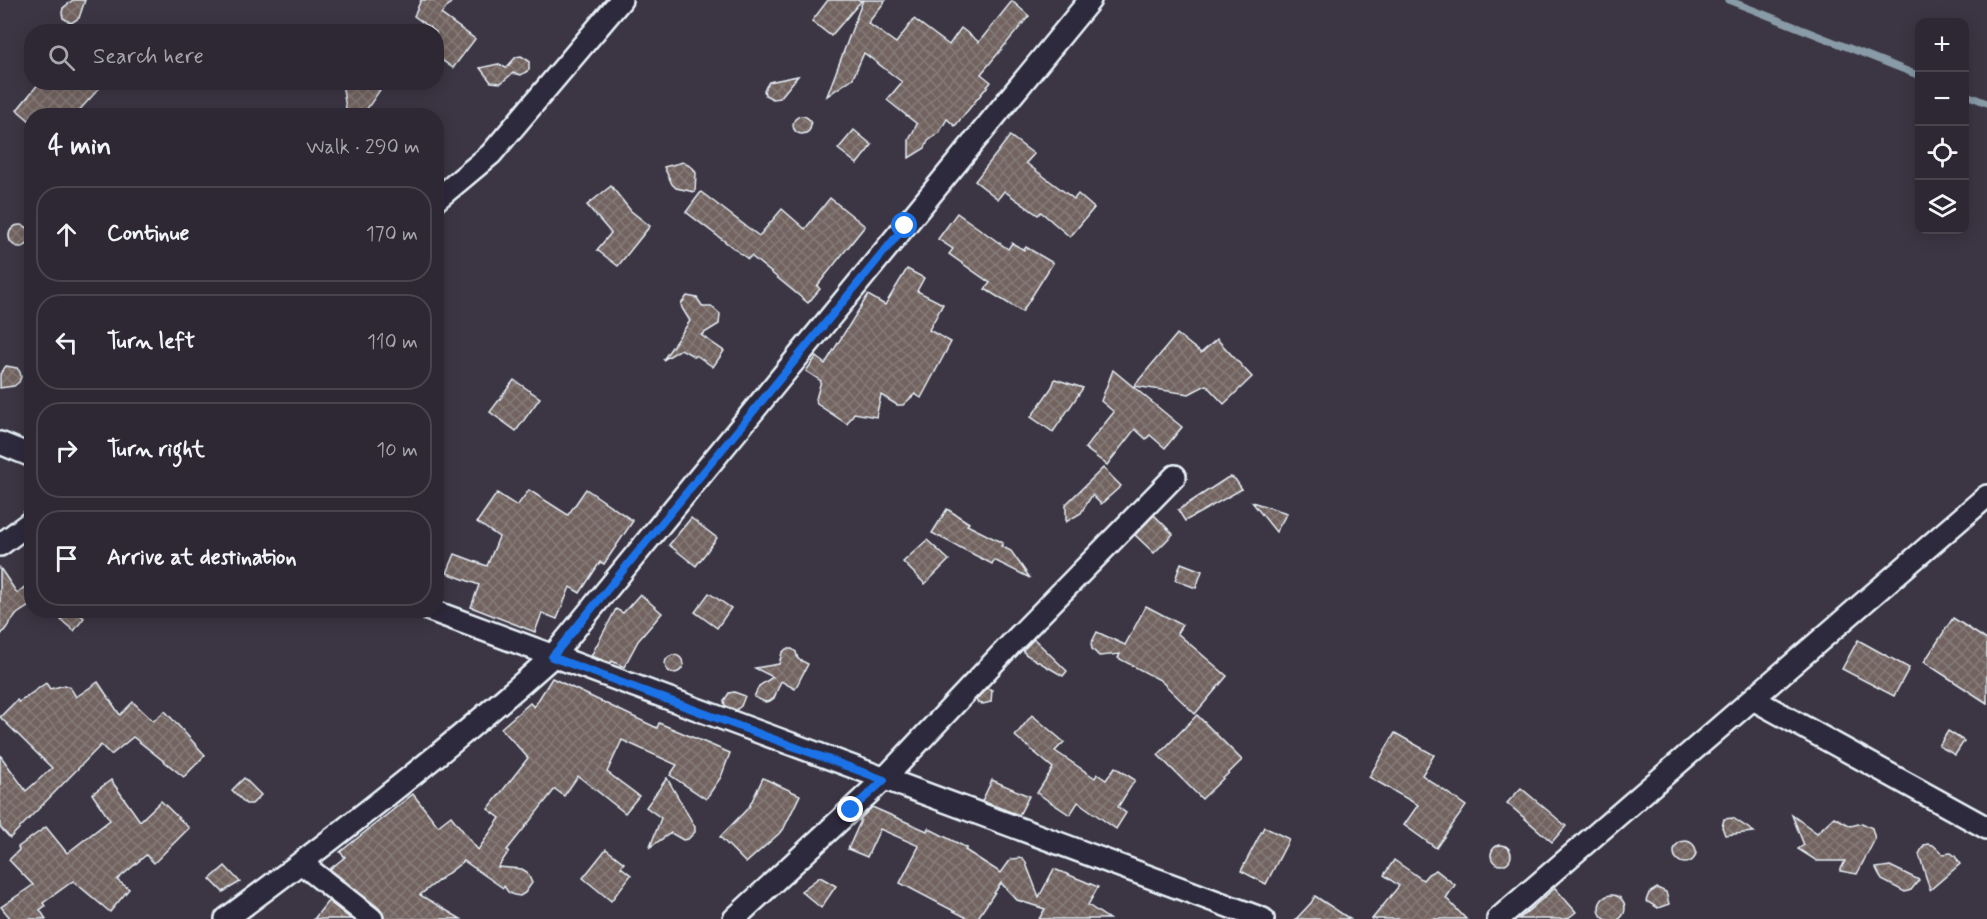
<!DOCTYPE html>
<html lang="en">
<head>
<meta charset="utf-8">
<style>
	body { margin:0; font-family:Mynerve,sans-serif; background:#35303b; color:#f1f3f6 }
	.controls { position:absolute; right:18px; top:18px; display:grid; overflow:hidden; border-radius:12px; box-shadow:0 3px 15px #0003 }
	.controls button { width:54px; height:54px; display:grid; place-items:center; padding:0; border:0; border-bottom:2px solid #48444e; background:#2d2833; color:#f1f3f6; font:30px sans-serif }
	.stop { position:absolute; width:18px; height:18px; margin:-14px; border:4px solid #1a73e8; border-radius:50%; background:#fff }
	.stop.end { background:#1a73e8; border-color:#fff; box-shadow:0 2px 6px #0008 }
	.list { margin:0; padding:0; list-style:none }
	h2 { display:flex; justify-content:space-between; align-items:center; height:78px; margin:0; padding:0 24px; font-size:26px }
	h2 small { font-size:20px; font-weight:400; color:#a7a6ac }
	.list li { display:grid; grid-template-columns:39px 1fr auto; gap:18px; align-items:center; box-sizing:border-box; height:96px; margin:0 12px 12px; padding:0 12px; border:2px solid #48444e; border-radius:24px }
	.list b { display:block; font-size:22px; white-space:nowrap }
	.list em { font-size:20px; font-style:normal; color:#a7a6ac }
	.icon { flex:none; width:33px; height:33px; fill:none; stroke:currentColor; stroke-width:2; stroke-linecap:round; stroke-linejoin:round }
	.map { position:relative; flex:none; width:1987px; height:919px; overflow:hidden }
	.search { position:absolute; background:#2d2833; box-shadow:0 3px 15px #0003; left:24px; top:24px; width:420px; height:66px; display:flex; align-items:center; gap:15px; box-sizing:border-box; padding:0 21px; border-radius:24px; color:#a7a6ac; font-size:22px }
	.panel { position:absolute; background:#2d2833; box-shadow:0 3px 15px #0003; left:24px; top:108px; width:420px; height:510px; border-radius:24px }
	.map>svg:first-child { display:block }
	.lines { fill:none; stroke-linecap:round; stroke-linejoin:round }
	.stream { stroke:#889ba7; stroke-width:7 }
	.building { fill:url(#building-cross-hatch); stroke:#e8f1f8; stroke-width:1.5 }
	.street-casing { stroke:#e8f1f8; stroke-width:26 }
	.street { stroke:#2f2a3d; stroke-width:21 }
	.route { stroke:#1a73e8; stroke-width:8 }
</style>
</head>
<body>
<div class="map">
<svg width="1987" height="919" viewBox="0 0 1987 919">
	<defs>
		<pattern id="building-cross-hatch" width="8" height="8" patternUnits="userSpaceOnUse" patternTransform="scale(1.5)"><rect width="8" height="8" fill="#726460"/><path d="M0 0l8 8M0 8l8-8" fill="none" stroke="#867b78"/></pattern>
	</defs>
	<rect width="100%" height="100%" fill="#3c3644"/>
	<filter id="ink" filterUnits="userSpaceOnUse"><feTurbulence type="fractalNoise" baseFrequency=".0167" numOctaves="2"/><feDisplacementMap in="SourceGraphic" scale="12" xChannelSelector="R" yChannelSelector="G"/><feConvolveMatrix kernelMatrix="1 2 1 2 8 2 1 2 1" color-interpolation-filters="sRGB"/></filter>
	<g filter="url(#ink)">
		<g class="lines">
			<g class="stream">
				<polyline points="1728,0 1920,76"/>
				<polyline points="1964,94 1987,103"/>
			</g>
		</g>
		<g class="building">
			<polygon points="73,0 85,0 79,18 71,23 63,18 62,13 63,8"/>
			<polygon points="421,0 453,0 441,14 475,39 453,68 436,56 436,32 414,16"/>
			<polygon points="828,0 862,0 831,36 812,21"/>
			<polygon points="863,0 886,0 868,23 896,43 914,19 949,45 961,28 979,42 1012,1 1029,16 981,74 991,82 955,126 947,119 939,133 928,141 925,148 909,158 909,140 917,124 887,100 902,82 864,53 853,78 827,96"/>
			<polygon points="521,56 529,61 529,70 521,75 513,73 501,83 491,82 480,68 498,64 506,68 516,57"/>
			<polygon points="798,76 780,98 773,99 765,95 764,90 769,82"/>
			<polygon points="40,82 105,82 74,116 32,116 30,121 17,110"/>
			<polygon points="342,82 369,82 380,90 362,116 347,116"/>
			<circle cx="802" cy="125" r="9"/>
			<polygon points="854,130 872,145 857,164 838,149"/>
			<polygon points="1010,136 1034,154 1026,163 1074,199 1078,194 1094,208 1070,237 1041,212 1038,215 1004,191 998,199 975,181"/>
			<polygon points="683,162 693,168 696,173 695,192 676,188 672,184 664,167"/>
			<polygon points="611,186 631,211 650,226 618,266 597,250 611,233 587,205"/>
			<polygon points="701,192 759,236 782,209 805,229 830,198 865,226 817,286 820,289 808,303 751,256 748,259 686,212"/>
			<polygon points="957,213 1008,249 1012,243 1024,250 1026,247 1053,263 1022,312 985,289 990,283 949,254 953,249 938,239"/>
			<circle cx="20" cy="236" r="11"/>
			<polygon points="907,269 924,278 917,291 943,304 929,330 951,342 921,398 915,394 903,405 897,405 881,395 876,417 854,413 847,424 817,404 816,399 821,381 806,371 816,357 825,364 868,295 885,305"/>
			<polygon points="687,296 697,298 703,307 712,307 720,314 719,324 701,335 724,351 713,367 696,355 695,357 681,349 663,360 690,321 682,308 681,304"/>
			<polygon points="1177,334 1201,353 1217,339 1252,377 1224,404 1206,385 1189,394 1134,386"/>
			<polygon points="6,366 17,368 20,372 21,377 19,382 14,386 0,388 0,374"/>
			<polygon points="1113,370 1182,427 1165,448 1150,435 1146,439 1135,429 1107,465 1085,448 1114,412 1101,401"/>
			<polygon points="1055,379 1083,388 1053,432 1031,417 1052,387"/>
			<polygon points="514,380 540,398 516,431 490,412"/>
			<polygon points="1103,468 1121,486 1101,504 1092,495 1081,513 1066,522 1066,504"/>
			<polygon points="1231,477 1235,479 1242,489 1185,521 1178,510 1227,478"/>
			<polygon points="586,489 633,521 604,564 600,562 580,593 570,587 557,619 542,613 535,632 471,607 479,585 447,573 455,554 487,566 499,537 477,522 497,493 517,506 529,490 568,515"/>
			<polygon points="1252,502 1287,513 1276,532"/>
			<polygon points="947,509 969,523 967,525 1003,543 1001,546 1011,551 1030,578 994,560 992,564 932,533"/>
			<polygon points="1154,515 1173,534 1154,553 1135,535"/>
			<polygon points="691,518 717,538 696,566 669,545"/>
			<polygon points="927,540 949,560 925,584 903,562"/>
			<polygon points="1181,563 1202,571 1196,588 1175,580"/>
			<polygon points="0,568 17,593 32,581 32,604 17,614 0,636"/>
			<polygon points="709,593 731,608 717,628 695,612"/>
			<polygon points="640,594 662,613 638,641 624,667 612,661 611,663 591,656 616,609 623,613"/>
			<polygon points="1146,606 1182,625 1177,633 1227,676 1195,714 1160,680 1118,658 1120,654 1099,656 1092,649 1091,644 1097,632 1125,645"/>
			<polygon points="68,610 74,610 84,618 74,631 61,620"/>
			<polygon points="1953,618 1987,640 1987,703 1924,662"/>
			<polygon points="1034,639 1067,671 1063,676 1025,654 1023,650"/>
			<polygon points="1858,640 1909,668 1894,696 1842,669"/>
			<polygon points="786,649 792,649 796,652 798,659 808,664 795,689 781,681 774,698 770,701 765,702 754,697 759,686 773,677 755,668 779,664 782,653"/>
			<circle cx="674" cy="664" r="9"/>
			<polygon points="552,678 657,728 659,723 730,753 721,777 706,799 670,775 677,765 622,740 607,772 639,796 625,813 578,776 564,796 555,789 507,850 509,851 498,867 522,869 527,872 532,883 525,893 520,896 514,895 508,892 504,886 503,888 464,861 420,895 461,919 384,919 380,909 330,869 345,857 340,852 413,794 438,826 451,816 478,850 500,818 488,809 528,758 501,728 530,703 534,707"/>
			<polygon points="98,682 120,715 133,702 153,721 165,711 205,755 184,777 133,737 111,755 101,745 10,838 0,827 0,755 26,791 52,768 0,717 17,700 19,702 46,683 50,689 65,685 70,687 76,697"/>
			<polygon points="987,688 992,690 991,702 983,704 978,703 976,700"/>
			<polygon points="734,692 745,696 741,706 736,710 725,706 724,701 729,693"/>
			<polygon points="1032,715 1064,742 1055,751 1095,778 1097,774 1106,780 1115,767 1135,780 1118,807 1126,813 1116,829 1078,802 1070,815 1037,793 1053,768 1015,736"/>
			<polygon points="1197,715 1242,760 1202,799 1158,755"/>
			<polygon points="1948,731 1964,741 1955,755 1939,746"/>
			<polygon points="1395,733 1434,755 1422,775 1466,806 1436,848 1404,825 1418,805 1369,777"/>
			<polygon points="244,778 261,795 252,804 246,804 232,790"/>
			<polygon points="667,778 695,827 695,832 688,839 683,840 671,833 650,847 661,818 646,807"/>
			<polygon points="763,778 800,795 783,830 746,863 720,837 749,807"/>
			<polygon points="111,780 140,821 161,801 189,828 154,863 146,855 117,880 129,889 110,912 73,881 43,903 45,906 40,910 46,919 11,919 1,907 33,885 9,860 19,850 18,847 46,827 67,853 110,820 92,794"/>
			<polygon points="992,780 1029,796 1019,815 982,801"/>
			<polygon points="1521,788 1566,826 1552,842 1507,803"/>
			<polygon points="872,807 927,831 928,828 967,848 965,850 1001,873 1011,859 1021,858 1025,861 1039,897 1054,869 1084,881 1098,887 1088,905 1109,919 1039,919 1045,909 1017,900 1001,883 977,919 969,919 900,883 919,846 880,829 867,857 848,849 861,820 859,820"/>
			<polygon points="1792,815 1817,833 1834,817 1851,826 1862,823 1872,828 1875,839 1857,874 1840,871 1845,861 1817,861 1798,849 1804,845"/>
			<polygon points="1733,818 1754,832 1725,835 1722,827 1724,819"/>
			<polygon points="1264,827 1289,839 1266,884 1241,871"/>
			<circle cx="1685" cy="852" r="11"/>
			<polygon points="1928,844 1933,845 1943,854 1951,853 1955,856 1960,864 1930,890 1919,854 1924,845"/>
			<circle cx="1501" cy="855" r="10"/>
			<polygon points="606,849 624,863 621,867 631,875 611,901 583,878"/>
			<polygon points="1394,860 1423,880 1428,874 1436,870 1455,885 1446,898 1466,919 1372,919 1399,886 1384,875"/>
			<polygon points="225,866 240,882 223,892 210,879"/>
			<polygon points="1890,866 1919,880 1911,890 1905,892 1882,880 1876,868"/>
			<polygon points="820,877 836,886 821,908 801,891"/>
			<polygon points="1555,888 1576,912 1567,919 1519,919"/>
			<polygon points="1657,888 1666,892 1669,904 1658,908 1646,901 1649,893"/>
			<circle cx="1612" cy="908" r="13"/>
			<polygon points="1315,896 1350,919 1296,919 1311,903"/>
			<polygon points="328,901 351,919 314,919"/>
		</g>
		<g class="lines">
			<g class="street-casing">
				<g id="street">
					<polyline points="436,200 491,154 621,0"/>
					<polyline points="0,443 32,456"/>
					<polyline points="0,545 32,521"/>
					<polyline points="430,610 1263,919"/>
					<polyline points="1753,699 1987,828"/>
					<polyline points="301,863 372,919"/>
					<path d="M226 919C338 836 448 750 552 657L1090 0"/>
					<polyline points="734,919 884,779 1012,643 1175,476"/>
					<polyline points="1498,919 1987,496"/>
				</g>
			</g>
			<use href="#street" class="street"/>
		</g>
	</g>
	<g class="lines" filter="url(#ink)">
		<polyline class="route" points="851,810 884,780 552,657 905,226"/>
	</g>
</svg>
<div class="controls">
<button>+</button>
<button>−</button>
<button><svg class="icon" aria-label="locate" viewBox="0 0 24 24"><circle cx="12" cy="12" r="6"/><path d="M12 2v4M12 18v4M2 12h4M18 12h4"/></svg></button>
<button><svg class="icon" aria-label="layers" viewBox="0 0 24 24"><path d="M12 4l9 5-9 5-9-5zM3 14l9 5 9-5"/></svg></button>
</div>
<div class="stop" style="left:905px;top:226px"></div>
<div class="stop end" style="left:851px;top:810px"></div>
<div class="search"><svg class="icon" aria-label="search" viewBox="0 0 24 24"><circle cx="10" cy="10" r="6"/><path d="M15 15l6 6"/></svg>Search here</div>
<section class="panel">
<h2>4 min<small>Walk · 290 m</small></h2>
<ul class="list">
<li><svg class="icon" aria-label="ahead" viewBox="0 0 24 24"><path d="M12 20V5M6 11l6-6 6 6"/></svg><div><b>Continue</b></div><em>170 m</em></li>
<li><svg class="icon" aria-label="left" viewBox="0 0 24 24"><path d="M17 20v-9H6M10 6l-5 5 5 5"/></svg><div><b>Turn left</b></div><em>110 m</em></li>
<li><svg class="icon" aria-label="right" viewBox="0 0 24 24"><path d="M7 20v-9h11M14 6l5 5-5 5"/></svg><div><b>Turn right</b></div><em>10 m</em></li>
<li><svg class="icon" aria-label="arrive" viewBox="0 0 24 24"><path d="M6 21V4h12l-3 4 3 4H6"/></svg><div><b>Arrive at destination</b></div></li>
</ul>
</section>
</div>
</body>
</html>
